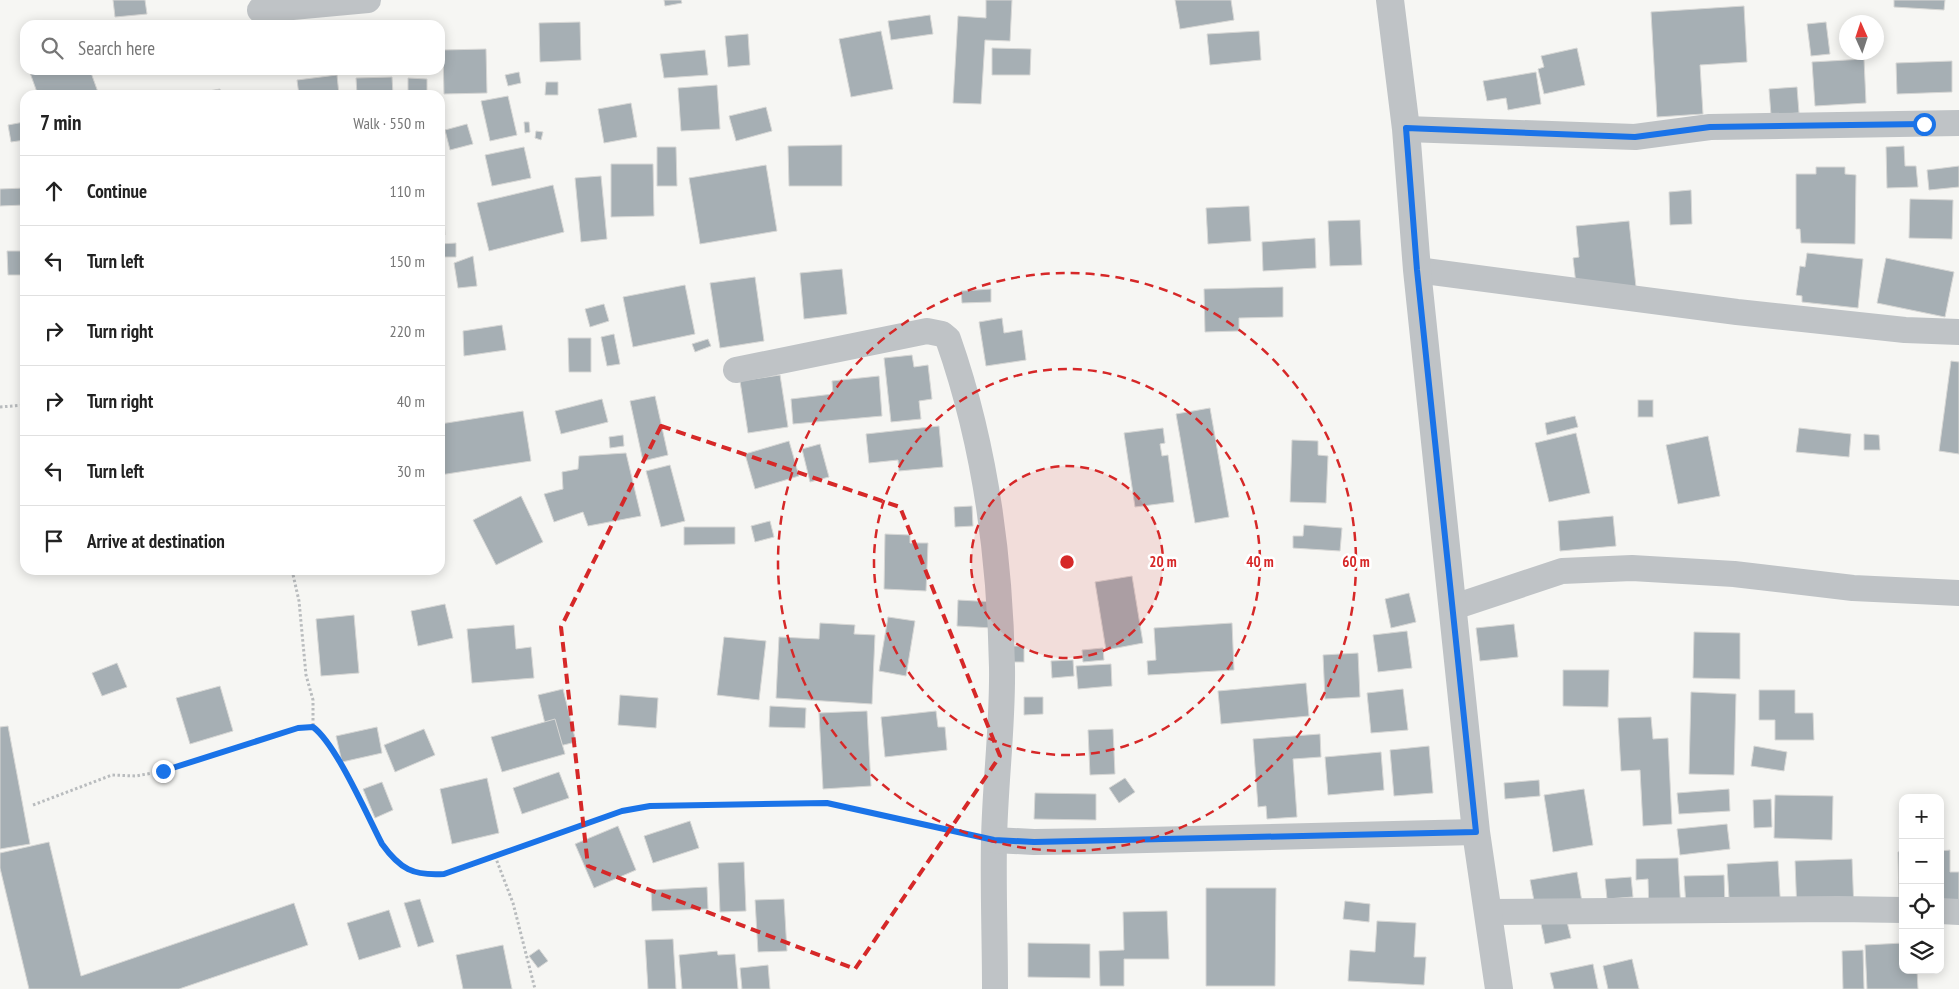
<!DOCTYPE html>
<html lang="en">
<head>
<meta charset="utf-8">
<style>
	body { margin:0; font-family:"PT Sans Narrow",sans-serif; background:#f6f6f6; color:#222 }
	.controls { position:absolute; right:15px; bottom:15px; display:grid; overflow:hidden; border-radius:10px; box-shadow:0 2px 12px #0003 }
	.controls button { width:45px; height:45px; display:grid; place-items:center; padding:0; border:0; border-bottom:1px solid #e0e0e0; background:#fff; color:#222; font:25px sans-serif }
	.compass { position:absolute; left:1839px; top:15px; width:45px; height:45px; border-radius:50%; background:#fff; box-shadow:0 2px 12px #0003; rotate:357deg }
	.stop { position:absolute; width:15px; height:15px; margin:-11px; border:4px solid #1a73e8; border-radius:50%; background:#fff }
	.stop.end { background:#1a73e8; border-color:#fff; box-shadow:0 1px 5px #0008 }
	.list { margin:0; padding:0; list-style:none }
	h2 { display:flex; justify-content:space-between; align-items:center; height:65px; margin:0; padding:0 20px; font-size:21px }
	h2 small { font-size:16px; font-weight:400; color:#767676 }
	.list li { display:grid; grid-template-columns:32px 1fr auto; gap:15px; align-items:center; box-sizing:border-box; height:70px; padding:0 20px; border-top:1px solid #e0e0e0 }
	.list b { display:block; font-size:19px; white-space:nowrap }
	.list em { font-size:16px; font-style:normal; color:#767676 }
	.icon { flex:none; width:28px; height:28px; fill:none; stroke:currentColor; stroke-width:2; stroke-linecap:round; stroke-linejoin:round }
	.map { position:relative; flex:none; width:1959px; height:989px; overflow:hidden }
	.search { position:absolute; background:#fff; box-shadow:0 2px 12px #0003; left:20px; top:20px; width:425px; height:55px; display:flex; align-items:center; gap:12px; box-sizing:border-box; padding:0 18px; border-radius:15px; color:#767676; font-size:19px }
	.panel { position:absolute; background:#fff; box-shadow:0 2px 12px #0003; left:20px; top:90px; width:425px; height:485px; border-radius:15px }
	.map>svg:first-child { display:block }
	.building { fill:#a6afb4; stroke:#d7d7d5 }
	.lines { fill:none; stroke-linecap:round; stroke-linejoin:round }
	.path { stroke:#b9bcbe; stroke-width:3; stroke-dasharray:2.5 2.5; stroke-linecap:butt }
	.minor { stroke:#bfc3c6; stroke-width:26 }
	.tertiary { stroke:#bfc3c6; stroke-width:28 }
	.route { stroke:#1a73e8; stroke-width:6 }
	.marked { fill:none; stroke:#d62828; stroke-width:4; stroke-dasharray:10 6; stroke-linejoin:round }
	.ring { fill:none; stroke:#d62828; stroke-width:2.5; stroke-dasharray:9 6 }
	.centre { fill:#d62828; stroke:#fff; stroke-width:2.5 }
	.ring-label { font-size:15px; text-anchor:middle; font-weight:bold; fill:#d62828; stroke:#fff; stroke-width:5; stroke-linejoin:round; paint-order:stroke }
</style>
</head>
<body>
<div class="map">
<svg width="1959" height="989" viewBox="0 0 1959 989">
	<rect width="100%" height="100%" fill="#f6f6f3"/>
	<g class="building">
		<polygon points="113,0 145,0 147,14 115,17"/>
		<polygon points="664,0 681,0 682,3 665,6"/>
		<polygon points="986,0 1012,0 1010,41 985,40 981,104 953,103 958,16 986,18"/>
		<polygon points="1175,0 1231,0 1234,20 1180,29"/>
		<polygon points="1894,0 1945,0 1944,10 1894,7"/>
		<polygon points="1744,6 1747,62 1700,65 1703,114 1657,117 1651,12"/>
		<polygon points="930,15 933,34 891,40 888,21"/>
		<polygon points="580,22 581,60 540,62 539,23"/>
		<polygon points="1826,22 1830,54 1811,56 1807,24"/>
		<polygon points="881,31 893,89 851,97 839,39"/>
		<polygon points="1259,31 1261,60 1210,65 1207,34"/>
		<polygon points="748,34 750,65 728,67 725,36"/>
		<polygon points="992,48 1031,49 1030,75 992,75"/>
		<polygon points="1577,48 1585,85 1544,94 1538,69 1544,67 1541,56"/>
		<polygon points="486,49 487,93 444,94 443,50"/>
		<polygon points="705,50 708,75 664,78 660,54"/>
		<polygon points="1864,59 1866,103 1815,106 1812,62"/>
		<polygon points="1952,61 1952,92 1897,94 1896,63"/>
		<polygon points="29,70 90,70 99,95 38,95"/>
		<polygon points="519,72 521,83 508,86 505,75"/>
		<polygon points="1536,72 1541,104 1508,110 1506,98 1487,101 1483,81"/>
		<polygon points="337,75 339,95 299,95 297,80"/>
		<polygon points="392,77 393,95 357,95 356,78"/>
		<polygon points="408,78 427,79 427,95 408,95"/>
		<polygon points="546,82 558,82 558,95 545,95"/>
		<polygon points="717,85 720,129 681,131 678,88"/>
		<polygon points="1797,87 1799,113 1771,115 1769,89"/>
		<polygon points="220,89 221,95 186,95"/>
		<polygon points="508,96 517,135 490,141 481,101"/>
		<polygon points="631,103 637,137 604,143 598,109"/>
		<polygon points="766,107 772,131 736,141 729,116"/>
		<polygon points="24,122 25,140 11,142 8,125"/>
		<polygon points="524,122 529,122 530,132 525,133"/>
		<polygon points="467,124 473,144 450,150 445,130"/>
		<polygon points="536,131 543,132 541,140 535,138"/>
		<polygon points="842,145 842,186 789,186 788,146"/>
		<polygon points="1904,146 1905,166 1916,166 1918,187 1887,188 1886,147"/>
		<polygon points="524,147 531,178 492,186 485,155"/>
		<polygon points="657,147 676,147 677,186 657,186"/>
		<polygon points="611,164 653,164 654,216 611,217"/>
		<polygon points="766,165 777,231 700,244 689,178"/>
		<polygon points="1959,166 1959,187 1929,190 1927,170"/>
		<polygon points="1816,167 1845,167 1845,174 1856,175 1855,244 1801,243 1800,229 1796,229 1796,174 1816,174"/>
		<polygon points="601,176 607,239 581,242 575,178"/>
		<polygon points="553,185 564,232 489,251 477,203"/>
		<polygon points="24,188 24,205 0,206 0,189"/>
		<polygon points="1691,190 1692,224 1670,225 1669,192"/>
		<polygon points="1910,199 1953,200 1952,239 1909,238"/>
		<polygon points="1249,206 1251,241 1208,244 1206,208"/>
		<polygon points="440,216 444,216 445,235 440,236"/>
		<polygon points="1360,220 1362,265 1330,266 1328,221"/>
		<polygon points="1629,221 1636,287 1577,293 1573,258 1579,257 1576,226"/>
		<polygon points="1315,238 1316,268 1263,271 1262,242"/>
		<polygon points="456,243 456,257 440,257 440,244"/>
		<polygon points="7,251 25,251 25,275 8,275"/>
		<polygon points="1807,253 1863,259 1858,308 1802,302 1802,296 1796,295 1800,266 1805,267"/>
		<polygon points="473,256 477,286 458,288 454,263"/>
		<polygon points="1886,258 1954,272 1945,317 1877,303"/>
		<polygon points="842,269 847,314 804,319 800,273"/>
		<polygon points="755,277 764,341 720,348 710,283"/>
		<polygon points="685,285 695,334 633,347 623,297"/>
		<polygon points="1283,287 1283,317 1239,318 1239,331 1205,332 1204,289"/>
		<polygon points="991,289 991,302 962,303 961,291"/>
		<polygon points="604,304 609,321 590,327 585,309"/>
		<polygon points="1002,318 1004,333 1022,330 1026,360 986,366 979,322"/>
		<polygon points="502,325 506,350 464,356 463,331"/>
		<polygon points="614,334 620,364 607,366 601,337"/>
		<polygon points="568,338 591,338 591,372 569,372"/>
		<polygon points="708,339 711,346 695,352 692,344"/>
		<polygon points="912,355 914,367 928,365 932,399 919,401 921,419 891,422 884,358"/>
		<polygon points="1951,361 1959,362 1959,454 1939,451"/>
		<polygon points="780,375 788,427 748,433 740,381"/>
		<polygon points="879,376 882,416 793,424 791,399 833,394 832,381"/>
		<polygon points="655,396 668,455 643,461 630,401"/>
		<polygon points="602,399 608,422 561,434 555,411"/>
		<rect x="1638" y="400" width="15" height="17"/>
		<polygon points="1210,408 1229,517 1195,523 1176,414"/>
		<polygon points="523,411 531,461 440,475 440,424"/>
		<polygon points="1575,416 1578,427 1547,435 1545,423"/>
		<polygon points="939,426 943,467 899,471 898,460 869,463 866,434"/>
		<polygon points="1163,428 1165,443 1160,444 1162,456 1168,455 1174,502 1135,507 1124,433"/>
		<polygon points="1799,428 1851,434 1849,457 1796,452"/>
		<polygon points="1576,433 1590,493 1549,502 1535,443"/>
		<polygon points="1864,434 1879,435 1880,450 1864,450"/>
		<polygon points="623,435 624,446 610,448 609,437"/>
		<polygon points="1708,436 1720,496 1678,504 1666,445"/>
		<polygon points="1292,440 1318,441 1318,455 1328,456 1326,503 1290,502"/>
		<polygon points="789,441 799,476 755,489 745,454"/>
		<polygon points="820,444 829,477 810,482 802,449"/>
		<polygon points="626,453 641,516 588,526 583,512 554,522 544,494 563,489 562,472 578,469 579,456"/>
		<polygon points="670,465 685,521 661,527 646,471"/>
		<polygon points="521,496 543,542 496,565 473,520"/>
		<polygon points="972,506 973,526 955,527 954,507"/>
		<polygon points="1613,516 1616,546 1560,551 1558,521"/>
		<polygon points="770,521 774,537 755,542 751,526"/>
		<polygon points="1304,525 1342,528 1340,551 1293,548 1293,536 1303,536"/>
		<polygon points="684,527 735,527 735,544 684,545"/>
		<polygon points="885,534 910,535 910,543 928,543 926,591 884,589"/>
		<polygon points="1132,576 1143,643 1106,650 1095,582"/>
		<polygon points="1409,593 1416,622 1391,628 1385,599"/>
		<polygon points="958,600 995,602 993,628 957,626"/>
		<polygon points="445,604 453,638 418,646 411,611"/>
		<polygon points="354,615 359,673 321,676 316,619"/>
		<polygon points="888,617 915,621 906,676 879,671"/>
		<polygon points="820,623 855,625 854,634 875,635 872,704 776,698 779,637 819,639"/>
		<polygon points="1232,623 1234,670 1148,675 1147,661 1156,660 1154,628"/>
		<polygon points="1514,624 1518,657 1480,661 1476,628"/>
		<polygon points="514,625 516,649 531,647 534,678 472,683 467,629"/>
		<polygon points="1407,631 1412,668 1378,672 1373,635"/>
		<polygon points="1694,632 1740,633 1740,679 1693,678"/>
		<polygon points="724,637 766,641 759,700 717,695"/>
		<rect x="1010" y="646" width="14" height="16"/>
		<polygon points="1103,648 1104,660 1083,662 1082,650"/>
		<polygon points="1358,653 1360,697 1325,699 1323,655"/>
		<polygon points="1073,660 1074,676 1052,678 1051,661"/>
		<polygon points="117,663 127,687 102,696 92,673"/>
		<polygon points="1111,664 1112,686 1078,689 1076,666"/>
		<polygon points="1563,670 1609,670 1608,707 1563,706"/>
		<polygon points="1306,683 1309,716 1221,724 1218,691"/>
		<polygon points="220,686 233,731 190,744 176,698"/>
		<polygon points="563,689 576,742 551,748 538,695"/>
		<polygon points="1403,689 1408,730 1371,733 1367,693"/>
		<polygon points="1759,690 1795,690 1795,713 1813,713 1814,740 1775,740 1775,720 1759,720"/>
		<polygon points="1691,692 1736,694 1734,775 1689,774"/>
		<polygon points="620,695 658,698 656,728 618,725"/>
		<polygon points="1024,697 1043,697 1043,714 1024,715"/>
		<polygon points="770,706 806,708 805,728 769,727"/>
		<polygon points="867,711 871,786 823,789 819,713"/>
		<polygon points="936,711 938,727 945,727 947,750 885,757 881,717"/>
		<polygon points="1651,717 1653,739 1668,738 1672,824 1643,826 1640,770 1621,771 1618,718"/>
		<polygon points="555,719 565,754 502,772 491,737"/>
		<polygon points="8,726 30,844 0,849 0,727"/>
		<polygon points="377,727 382,753 342,762 336,736"/>
		<polygon points="424,729 435,755 395,772 384,745"/>
		<polygon points="1113,729 1115,774 1090,775 1088,730"/>
		<polygon points="1320,734 1321,757 1293,759 1297,817 1267,819 1266,806 1258,807 1253,739"/>
		<polygon points="1429,746 1433,793 1394,796 1390,750"/>
		<polygon points="1754,746 1787,752 1784,771 1751,766"/>
		<polygon points="1381,752 1384,790 1328,795 1325,757"/>
		<polygon points="559,772 569,798 522,814 513,788"/>
		<polygon points="487,778 499,833 452,844 440,789"/>
		<polygon points="1125,778 1135,792 1119,803 1109,788"/>
		<polygon points="1539,780 1540,796 1505,799 1504,783"/>
		<polygon points="382,782 393,810 375,818 363,789"/>
		<polygon points="1584,789 1593,845 1553,852 1544,795"/>
		<polygon points="1729,789 1730,811 1679,814 1677,793"/>
		<polygon points="1035,793 1096,794 1096,820 1034,819"/>
		<polygon points="1775,795 1833,796 1832,840 1774,838"/>
		<polygon points="1771,799 1772,827 1754,828 1753,800"/>
		<polygon points="690,821 699,848 653,863 644,836"/>
		<polygon points="1727,824 1730,849 1680,855 1677,829"/>
		<polygon points="618,826 636,870 594,888 575,844"/>
		<polygon points="49,842 81,976 294,903 308,945 179,989 29,989 0,868 0,853"/>
		<polygon points="1950,850 1950,872 1959,872 1959,902 1940,903 1940,851"/>
		<polygon points="1903,851 1903,903 1899,903 1898,852"/>
		<polygon points="1678,858 1681,912 1649,913 1648,879 1636,880 1636,859"/>
		<polygon points="1852,859 1854,911 1797,913 1795,861"/>
		<polygon points="1778,861 1781,912 1730,915 1727,864"/>
		<polygon points="744,862 746,911 720,912 718,863"/>
		<polygon points="1577,872 1582,902 1536,911 1530,880"/>
		<polygon points="1724,875 1725,906 1686,907 1684,876"/>
		<polygon points="1631,877 1633,897 1607,899 1605,879"/>
		<polygon points="707,887 708,909 652,911 651,890"/>
		<polygon points="1206,888 1276,888 1275,986 1206,986"/>
		<polygon points="420,899 434,942 418,947 404,903"/>
		<polygon points="784,899 787,951 758,952 755,900"/>
		<polygon points="1345,901 1370,904 1369,922 1343,919"/>
		<polygon points="389,910 401,947 359,960 347,923"/>
		<polygon points="1167,911 1169,959 1124,959 1124,986 1100,986 1099,951 1124,950 1123,912"/>
		<polygon points="1566,918 1571,938 1545,944 1541,924"/>
		<polygon points="1377,921 1416,923 1414,957 1426,957 1424,985 1348,981 1350,950 1375,952"/>
		<polygon points="673,939 676,989 648,989 645,940"/>
		<polygon points="1028,943 1090,944 1090,978 1028,977"/>
		<polygon points="1903,943 1903,970 1917,970 1918,989 1867,989 1865,945"/>
		<polygon points="503,945 512,989 463,989 456,955"/>
		<polygon points="539,949 548,961 538,968 529,956"/>
		<polygon points="1863,950 1864,989 1843,989 1842,951"/>
		<polygon points="717,951 718,955 735,954 738,989 682,989 679,955"/>
		<polygon points="1632,959 1639,989 1608,989 1603,966"/>
		<polygon points="1593,964 1598,989 1554,989 1550,973"/>
		<polygon points="768,965 770,989 742,989 740,968"/>
	</g>
	<g class="lines">
		<g class="path">
			<polyline points="0,407 25,405"/>
			<polyline points="292,570 299,601 306,675 313,700 313,727"/>
			<path d="M33 805 112 775 136 776 163 771 298 728 313 727C336 744 367 815 382 844 400 869 413 876 444 874L622 811 650 805 827 803 964 834"/>
			<polyline points="495,856 513,903 535,989"/>
		</g>
		<g class="minor">
			<polyline points="260,10 368,0"/>
			<polyline points="1406,129 1635,137 1710,127 1959,123"/>
			<polyline points="1417,270 1737,312 1905,330 1959,332"/>
			<path d="M736 370 927 331 942 334 948 339C985 444 1000 556 1002 667 1003 725 995 783 994 841 993 890 995 940 995 989"/>
			<polyline points="1454,607 1562,571 1632,568 1734,574 1853,588 1959,593"/>
			<polyline points="994,840 1034,842 1105,841 1476,832"/>
			<polyline points="1940,911 1959,912"/>
			<polyline points="1488,912 1838,909 1903,910"/>
		</g>
		<polyline class="tertiary" points="1390,0 1406,129 1417,270 1476,832 1499,989"/>
	</g>
	<g class="lines">
		<path class="route" d="M163 771 298 728 313 727C336 744 367 815 382 844 400 869 413 876 444 874L622 811 650 806 827 803 994 840 1034 842 1476 832 1417 270 1406 128 1635 137 1710 127 1924 124"/>
	</g>
	<path class="marked" d="M661 426 900 507 1000 756 855 969 588 866 561 627Z"/>
	<circle cx="1067" cy="562" r="96" fill="#d62828" fill-opacity=".12"/>
	<g class="ring">
		<circle cx="1067" cy="562" r="96"/>
		<circle cx="1067" cy="562" r="193"/>
		<circle cx="1067" cy="562" r="289"/>
	</g>
	<circle cx="1067" cy="562" r="8" class="centre"/>
	<g class="ring-label">
		<text x="1163" y="567">20 m</text>
		<text x="1260" y="567">40 m</text>
		<text x="1356" y="567">60 m</text>
	</g>
</svg>
<div class="controls">
<button>+</button>
<button>−</button>
<button><svg class="icon" aria-label="locate" viewBox="0 0 24 24"><circle cx="12" cy="12" r="6"/><path d="M12 2v4M12 18v4M2 12h4M18 12h4"/></svg></button>
<button><svg class="icon" aria-label="layers" viewBox="0 0 24 24"><path d="M12 4l9 5-9 5-9-5zM3 14l9 5 9-5"/></svg></button>
</div>
<svg class="compass" viewBox="-18 -18 36 36"><path d="M0-13l5 13h-10z" fill="#e53935"/><path d="M0 13l5-13h-10z" fill="#767676"/></svg>
<div class="stop" style="left:1924px;top:124px"></div>
<div class="stop end" style="left:163px;top:771px"></div>
<div class="search"><svg class="icon" aria-label="search" viewBox="0 0 24 24"><circle cx="10" cy="10" r="6"/><path d="M15 15l6 6"/></svg>Search here</div>
<section class="panel">
<h2>7 min<small>Walk · 550 m</small></h2>
<ul class="list">
<li><svg class="icon" aria-label="ahead" viewBox="0 0 24 24"><path d="M12 20V5M6 11l6-6 6 6"/></svg><div><b>Continue</b></div><em>110 m</em></li>
<li><svg class="icon" aria-label="left" viewBox="0 0 24 24"><path d="M17 20v-9H6M10 6l-5 5 5 5"/></svg><div><b>Turn left</b></div><em>150 m</em></li>
<li><svg class="icon" aria-label="right" viewBox="0 0 24 24"><path d="M7 20v-9h11M14 6l5 5-5 5"/></svg><div><b>Turn right</b></div><em>220 m</em></li>
<li><svg class="icon" aria-label="right" viewBox="0 0 24 24"><path d="M7 20v-9h11M14 6l5 5-5 5"/></svg><div><b>Turn right</b></div><em>40 m</em></li>
<li><svg class="icon" aria-label="left" viewBox="0 0 24 24"><path d="M17 20v-9H6M10 6l-5 5 5 5"/></svg><div><b>Turn left</b></div><em>30 m</em></li>
<li><svg class="icon" aria-label="arrive" viewBox="0 0 24 24"><path d="M6 21V4h12l-3 4 3 4H6"/></svg><div><b>Arrive at destination</b></div></li>
</ul>
</section>
</div>
</body>
</html>
